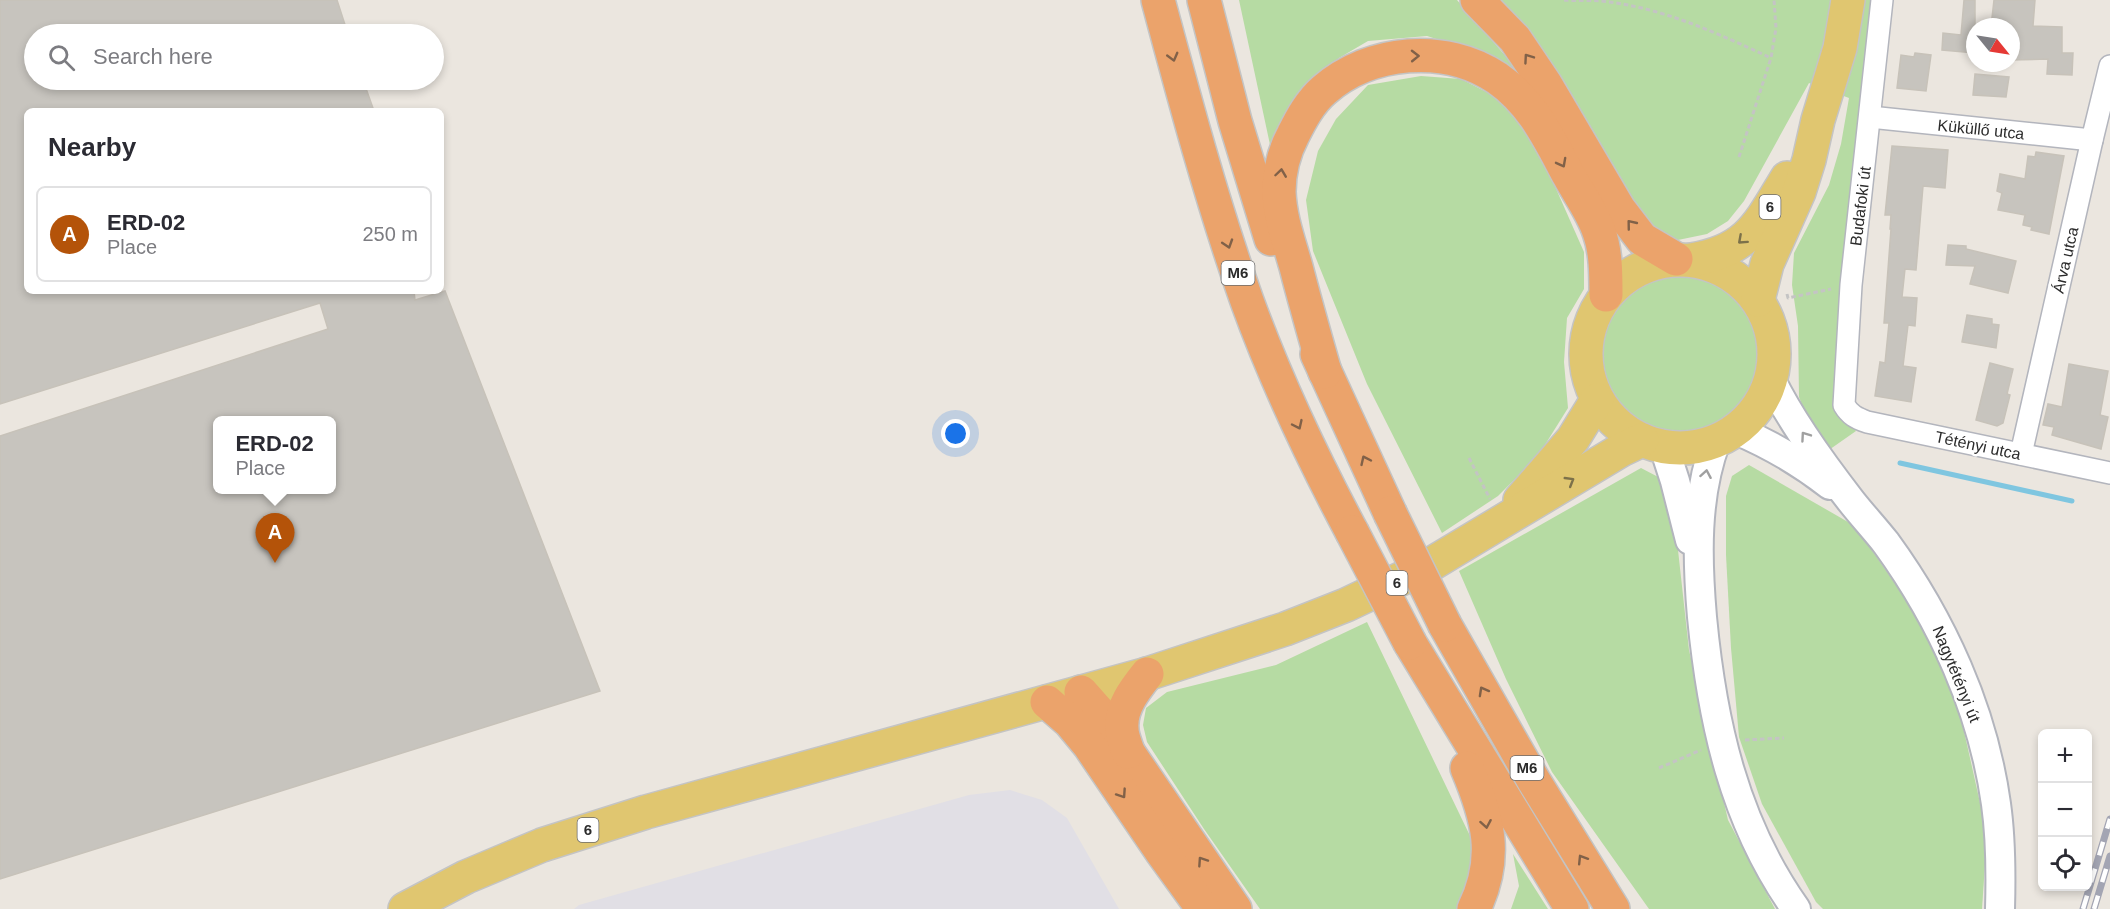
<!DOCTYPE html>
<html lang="en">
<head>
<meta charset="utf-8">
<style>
	body { margin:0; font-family:Helvetica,sans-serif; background:#f2f2f3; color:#2b2b33 }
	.controls { position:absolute; right:18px; bottom:18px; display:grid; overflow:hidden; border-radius:9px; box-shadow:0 3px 9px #0003 }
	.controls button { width:54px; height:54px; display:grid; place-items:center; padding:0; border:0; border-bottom:2px solid #e1e1e2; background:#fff; color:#2b2b33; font:30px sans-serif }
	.compass { position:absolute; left:1966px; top:18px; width:54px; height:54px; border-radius:50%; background:#fff; box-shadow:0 3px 9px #0003; rotate:120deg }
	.you { position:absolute; left:956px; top:434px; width:21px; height:21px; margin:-15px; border:4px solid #fff; border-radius:50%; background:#1a73e8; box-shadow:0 0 0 9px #1a73e833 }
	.badge { display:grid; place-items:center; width:39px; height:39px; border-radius:50%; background:#b45309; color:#fff; font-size:20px; font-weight:700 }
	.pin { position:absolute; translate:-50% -50px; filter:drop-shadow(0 2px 3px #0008) }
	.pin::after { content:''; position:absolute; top:32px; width:21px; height:18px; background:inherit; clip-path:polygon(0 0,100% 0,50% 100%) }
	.popup { position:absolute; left:213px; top:416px; width:123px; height:78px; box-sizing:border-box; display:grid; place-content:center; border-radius:9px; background:#fff; filter:drop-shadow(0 2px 4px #0005); font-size:20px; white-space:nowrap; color:#7c7c81 }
	.popup b { font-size:22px; color:#2b2b33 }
	.popup::after { content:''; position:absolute; left:50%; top:100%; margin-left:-12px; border:12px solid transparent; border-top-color:#fff }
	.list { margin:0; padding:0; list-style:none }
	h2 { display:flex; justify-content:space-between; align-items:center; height:78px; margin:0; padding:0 24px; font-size:26px }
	h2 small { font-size:20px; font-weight:400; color:#7c7c81 }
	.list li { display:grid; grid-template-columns:39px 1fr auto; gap:18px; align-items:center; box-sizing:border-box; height:96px; margin:0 12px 12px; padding:0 12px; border:2px solid #e1e1e2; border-radius:9px }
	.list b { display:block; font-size:22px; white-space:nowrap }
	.list p { margin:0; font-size:20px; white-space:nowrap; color:#7c7c81 }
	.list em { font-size:20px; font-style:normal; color:#7c7c81 }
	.icon { flex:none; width:33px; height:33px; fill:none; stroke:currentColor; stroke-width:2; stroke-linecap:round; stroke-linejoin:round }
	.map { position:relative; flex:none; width:2110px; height:909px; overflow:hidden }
	.search { position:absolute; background:#fff; box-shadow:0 3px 9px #0003; left:24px; top:24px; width:420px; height:66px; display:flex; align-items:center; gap:15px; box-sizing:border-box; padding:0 21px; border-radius:33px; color:#7c7c81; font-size:22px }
	.panel { position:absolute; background:#fff; box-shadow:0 3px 9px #0003; left:24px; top:108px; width:420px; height:186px; border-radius:9px }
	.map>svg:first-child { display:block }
	.industrial { fill:#e1dfe5 }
	.green { fill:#b6dba3 }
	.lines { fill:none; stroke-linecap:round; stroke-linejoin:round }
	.stream { stroke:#7fc6e0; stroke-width:5 }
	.building { fill:#c7c4be; stroke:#c7c2b9; stroke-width:1.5; fill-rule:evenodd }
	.street-casing { stroke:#b3b5bd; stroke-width:24 }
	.secondary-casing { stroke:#b3b5bd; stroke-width:32 }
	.primary-casing { stroke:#c4c4c4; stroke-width:36 }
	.highway-casing { stroke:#c4c4c4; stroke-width:36 }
	.path { stroke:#c4c4c4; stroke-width:3; stroke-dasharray:4.5 3; stroke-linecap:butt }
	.street { stroke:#fff; stroke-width:21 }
	.secondary { stroke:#fff; stroke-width:28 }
	.primary { stroke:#e0c670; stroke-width:33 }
	.highway { stroke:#eba36b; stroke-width:33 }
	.rail-casing { stroke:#a3a5b3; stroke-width:7 }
	.rail { stroke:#fff; stroke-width:4.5; stroke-dasharray:14; stroke-linecap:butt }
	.highway-bridge-casing { stroke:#c4c4c4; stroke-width:36; stroke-linecap:butt }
	.highway-bridge { stroke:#eba36b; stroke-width:33 }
	.oneway { stroke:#816148 }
	.oneway2 { stroke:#7c714a }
	.oneway3 { stroke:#a0a0a0 }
	.labels { text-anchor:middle; stroke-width:5; stroke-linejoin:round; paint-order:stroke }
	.shield { fill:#fff; stroke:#6b6b6b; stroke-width:1.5 }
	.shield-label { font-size:15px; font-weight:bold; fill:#2b2b2b }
	.street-label { font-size:16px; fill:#2b2b2b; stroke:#fff }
</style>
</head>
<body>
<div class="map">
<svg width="2110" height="909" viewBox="0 0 2110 909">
	<rect width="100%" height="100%" fill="#ebe6df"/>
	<polygon class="industrial" points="1010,790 1042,800 1067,818 1119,909 574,909 579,905 969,795"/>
	<g class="green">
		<polygon points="1239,0 1457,0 1528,82 1486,55 1427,36 1368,41 1339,58 1302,94 1272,154"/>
		<polygon points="1492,0 1876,0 1837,404 1856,431 1826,452 1811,428 1799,397 1798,326 1792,285 1794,253 1829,185 1841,144 1849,98 1809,83 1744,201 1728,221 1707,234 1678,240 1654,234"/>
		<polygon points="1421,76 1461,79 1508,103 1542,157 1584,252 1584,289 1567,318 1564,362 1568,408 1538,456 1498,496 1442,533 1367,384 1313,251 1306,200 1318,151 1336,119 1368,85"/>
		<circle cx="1680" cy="353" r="78"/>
		<polygon points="1749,465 1855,526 1917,615 1955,691 1987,834 1982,909 1823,909 1816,902 1762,804 1739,737 1731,648 1726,555 1726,496 1732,476"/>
		<polygon points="1641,468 1662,479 1678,550 1689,650 1728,820 1775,909 1649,909 1552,772 1506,679 1459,571"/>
		<polygon points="1367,622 1472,840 1471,891 1463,909 1260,909 1204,829 1147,742 1143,725 1146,708 1167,692 1276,665"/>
		<polygon points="1513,854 1548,909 1511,909 1519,886"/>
	</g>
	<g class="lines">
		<polyline class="stream" points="1900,463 2072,501"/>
	</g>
	<g class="building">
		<path d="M0 0H337L348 34H34V80H363L374 111H27V291H414L415 300 445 291 600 691 0 879V436L328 329 320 303 0 404ZM218 420H332V489H218Z"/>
		<polygon points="1964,0 1975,0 1975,53 1942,50 1943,33 1961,35"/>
		<polygon points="1994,0 2035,0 2033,26 2062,27 2062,53 2073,53 2072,75 2047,74 2048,59 2011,60 2011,27 1991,27"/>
		<polygon points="1915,53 1931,55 1926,91 1897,88 1901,55 1914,57"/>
		<polygon points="1975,74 2009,77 2006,97 1973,95"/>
		<polygon points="1892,146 1948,150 1945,188 1923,186 1916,270 1905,269 1902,297 1917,298 1915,326 1908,325 1903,366 1916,368 1911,402 1875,396 1880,362 1885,363 1889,323 1884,323 1891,229 1890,229 1891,215 1885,215"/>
		<polygon points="2036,152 2064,156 2049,234 2031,230 2032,227 2023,225 2025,215 1998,210 2002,193 1997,191 2000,174 2025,179 2028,156 2035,157"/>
		<polygon points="1948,245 1966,246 1966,249 2016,261 2008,293 1970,284 1975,266 1946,265"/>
		<polygon points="1967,315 1992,319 1992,324 1999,325 1996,348 1962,342"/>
		<polygon points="1990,363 2013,369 2007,394 2010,395 2003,423 1997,426 1976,420"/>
		<polygon points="2069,364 2108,371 2100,415 2108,417 2101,449 2052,435 2054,427 2043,425 2048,404 2062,407"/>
	</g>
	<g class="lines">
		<g class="street-casing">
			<g id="street">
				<path d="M1882 0 1851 285 1844 405C1850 415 1856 418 1867 422L2110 473"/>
				<polyline points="1870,117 2092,140"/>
				<polyline points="2021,454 2092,140 2110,66"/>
			</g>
		</g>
		<g class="secondary-casing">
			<g id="secondary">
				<path d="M1771 380C1791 421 1823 465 1851 501 1862 515 1875 529 1886 543 1942 620 1983 710 1996 804 2001 839 2001 874 2000 909"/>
				<path d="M1736 430C1772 445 1799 461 1830 485"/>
				<path d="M1716 441C1695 497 1697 559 1702 617 1712 722 1734 822 1796 909"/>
				<polyline points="1664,447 1675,481 1690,540"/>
			</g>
		</g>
		<g class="primary-casing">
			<g id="primary">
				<circle cx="1680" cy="354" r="94"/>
				<path d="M1691 260C1748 251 1759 224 1787 178"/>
				<polyline points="1758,300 1767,264 1799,192 1809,160 1818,120 1840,48 1848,0"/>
				<polyline points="1520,500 1573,439 1597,400"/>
				<polyline points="405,909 466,877 542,845 646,812 1147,674 1285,629 1346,605 1428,566 1621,450 1642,440"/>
			</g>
		</g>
		<g class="highway-casing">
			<g id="highway">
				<path d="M1158 0C1185 101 1212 202 1247 301 1276 381 1312 457 1352 532"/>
				<polyline points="1204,0 1235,121 1271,239"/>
				<polyline points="1477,0 1515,39 1546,85 1619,209 1642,239 1676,259"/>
				<polyline points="1317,354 1390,513"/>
				<path d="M1325 372C1315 337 1305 302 1296 267 1289 242 1280 218 1279 192 1279 172 1284 152 1293 135 1301 119 1310 102 1324 90 1370 50 1445 43 1497 78 1533 103 1549 139 1569 176 1579 194 1593 213 1599 232 1606 251 1606 275 1606 295"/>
				<polyline points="1445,625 1534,781 1613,909"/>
				<polyline points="1410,643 1572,909"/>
				<polyline points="1081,692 1104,718 1128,752 1235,909"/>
				<polyline points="1047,702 1070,722 1089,745 1161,851 1203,909"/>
				<path d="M1128 752C1126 745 1122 736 1122 729 1120 708 1135 689 1147 674"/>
				<path d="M1467 768C1488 818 1499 857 1474 909"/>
			</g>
		</g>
		<g class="path">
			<path d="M1564 0C1576 1 1589 0 1601 1 1661 7 1717 33 1771 58"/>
			<polyline points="1739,157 1771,58 1776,28 1774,0"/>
			<polyline points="1787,294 1788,298 1831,289"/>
			<polyline points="1469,458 1490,499"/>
			<polyline points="1745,740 1784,738"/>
			<polyline points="1659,768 1701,750"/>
		</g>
		<use href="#street" class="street"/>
		<use href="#secondary" class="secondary"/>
		<use href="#primary" class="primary"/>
		<use href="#highway" class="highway"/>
		<g class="rail-casing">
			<g id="rail">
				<polyline points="2083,909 2110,819"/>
				<polyline points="2094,909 2110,856"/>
			</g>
		</g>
		<use href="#rail" class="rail"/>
		<g class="highway-bridge-casing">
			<g id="highway-bridge">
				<polyline points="1390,513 1445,625"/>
				<polyline points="1352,532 1410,643"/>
			</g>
		</g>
		<use href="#highway-bridge" class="highway-bridge"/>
	</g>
	<defs><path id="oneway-chevron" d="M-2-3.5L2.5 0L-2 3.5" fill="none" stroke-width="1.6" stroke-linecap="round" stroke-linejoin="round" transform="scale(1.5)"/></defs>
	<g class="oneway">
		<use href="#oneway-chevron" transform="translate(1415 56) rotate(-1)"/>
		<use href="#oneway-chevron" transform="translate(1173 57) rotate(75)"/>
		<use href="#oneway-chevron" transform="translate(1528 58) rotate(-125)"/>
		<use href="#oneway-chevron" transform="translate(1562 163) rotate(62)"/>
		<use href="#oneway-chevron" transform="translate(1281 173) rotate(-82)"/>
		<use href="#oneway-chevron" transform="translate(1631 224) rotate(-129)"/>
		<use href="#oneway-chevron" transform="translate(1228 244) rotate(72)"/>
		<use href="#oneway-chevron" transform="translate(1298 425) rotate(65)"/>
		<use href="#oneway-chevron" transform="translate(1365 460) rotate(-115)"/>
		<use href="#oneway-chevron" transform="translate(1483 691) rotate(-119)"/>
		<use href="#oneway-chevron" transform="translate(1122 794) rotate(56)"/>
		<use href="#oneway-chevron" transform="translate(1486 824) rotate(80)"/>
		<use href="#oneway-chevron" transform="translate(1582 859) rotate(-122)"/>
		<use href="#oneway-chevron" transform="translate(1202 861) rotate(-124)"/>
	</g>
	<g class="oneway2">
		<use href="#oneway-chevron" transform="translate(1742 240) rotate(138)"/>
		<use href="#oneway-chevron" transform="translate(1570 481) rotate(-31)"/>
	</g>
	<g class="oneway3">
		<use href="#oneway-chevron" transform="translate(1805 436) rotate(-125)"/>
		<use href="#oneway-chevron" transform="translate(1706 474) rotate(-80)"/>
	</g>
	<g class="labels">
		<g class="shield">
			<rect x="1759.5" y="195" width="21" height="24" rx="4.5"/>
			<rect x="1221.5" y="261" width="33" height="24" rx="4.5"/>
			<rect x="1386.5" y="571" width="21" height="24" rx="4.5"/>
			<rect x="1510.5" y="756" width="33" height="24" rx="4.5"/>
			<rect x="577.5" y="818" width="21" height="24" rx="4.5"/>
		</g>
		<g class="shield-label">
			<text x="1770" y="212">6</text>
			<text x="1238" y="278">M6</text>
			<text x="1397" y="588">6</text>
			<text x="1527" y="773">M6</text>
			<text x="588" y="835">6</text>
		</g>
		<g class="street-label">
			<text transform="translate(1981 129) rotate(6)" y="6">Küküllő utca</text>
			<text transform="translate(1860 206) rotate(-83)" y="6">Budafoki út</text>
			<text transform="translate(2065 260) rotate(-77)" y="6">Árva utca</text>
			<text transform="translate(1978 445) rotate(12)" y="6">Tétényi utca</text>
			<text transform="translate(1957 674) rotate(68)" y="6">Nagytétényi út</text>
		</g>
	</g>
</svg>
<div class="controls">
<button>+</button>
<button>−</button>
<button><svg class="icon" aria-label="locate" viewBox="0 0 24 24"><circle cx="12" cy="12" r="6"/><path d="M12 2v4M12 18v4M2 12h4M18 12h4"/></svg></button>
</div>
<svg class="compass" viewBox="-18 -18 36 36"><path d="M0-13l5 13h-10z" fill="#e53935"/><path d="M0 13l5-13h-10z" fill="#7c7c81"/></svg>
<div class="you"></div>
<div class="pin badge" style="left:275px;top:563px">A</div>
<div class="popup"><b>ERD-02</b>Place</div>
<div class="search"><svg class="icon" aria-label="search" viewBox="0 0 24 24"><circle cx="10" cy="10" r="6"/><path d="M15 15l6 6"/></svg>Search here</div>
<section class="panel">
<h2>Nearby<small></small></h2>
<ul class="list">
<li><span class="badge">A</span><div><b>ERD-02</b><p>Place</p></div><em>250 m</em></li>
</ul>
</section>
</div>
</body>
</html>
